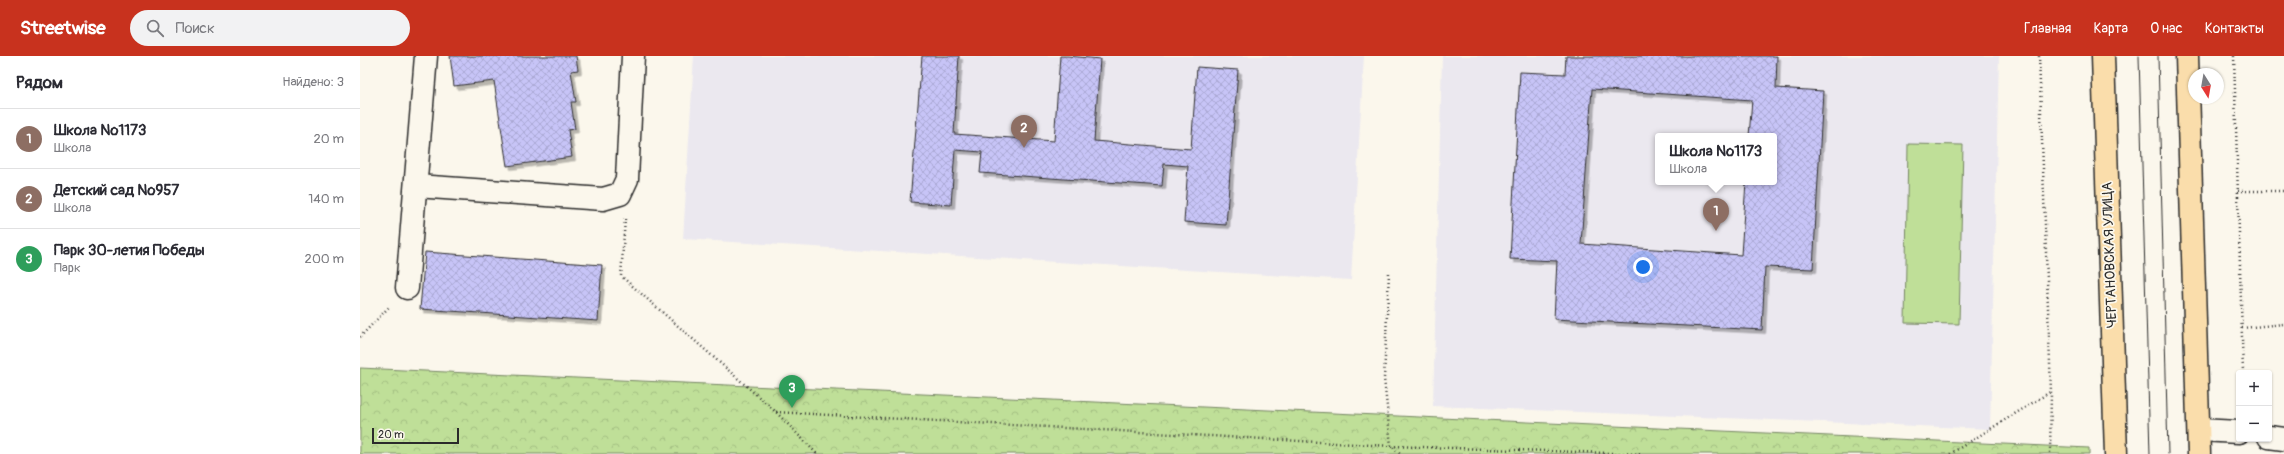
<!DOCTYPE html>
<html lang="ru">
<head>
<meta charset="utf-8">
<style>
	body { margin:0; font-family:Pangolin,sans-serif; background:#f2f2f3; color:#2b2b33 }
	.controls { position:absolute; right:12px; bottom:12px; display:grid; overflow:hidden; border-radius:4px; box-shadow:0 1px 3px #0004 }
	.controls button { width:36px; height:36px; display:grid; place-items:center; padding:0; border:0; border-bottom:1px solid #e1e1e2; background:#fff; color:#2b2b33; font:20px sans-serif }
	.compass { position:absolute; left:1828px; top:12px; width:36px; height:36px; border-radius:50%; background:#fff; box-shadow:0 1px 3px #0004; rotate:169deg }
	.scale { position:absolute; left:12px; bottom:10px; width:87px; box-sizing:border-box; padding-left:4px; border:2px solid #2b2b2b; border-top:0; font-size:11px; line-height:14px; white-space:nowrap; color:#2b2b2b; -webkit-text-stroke:3px #fbf7ec; paint-order:stroke }
	.you { position:absolute; left:1283px; top:211px; width:14px; height:14px; margin:-10px; border:3px solid #fff; border-radius:50%; background:#1a73e8; box-shadow:0 0 0 6px #1a73e833 }
	.badge { display:grid; place-items:center; width:26px; height:26px; border-radius:50%; background:#c8321e; color:#fff; font-size:13px; font-weight:700 }
	.pin { position:absolute; translate:-50% -33px; filter:drop-shadow(0 1px 2px #0008) }
	.pin::after { content:''; position:absolute; top:21px; width:14px; height:12px; background:inherit; clip-path:polygon(0 0,100% 0,50% 100%) }
	.popup { position:absolute; left:1295px; top:77px; width:122px; height:52px; box-sizing:border-box; display:grid; place-content:center; border-radius:4px; background:#fff; filter:drop-shadow(0 1px 3px #0005); font-size:13px; white-space:nowrap; color:#7c7c81 }
	.popup b { font-size:15px; color:#2b2b33 }
	.popup::after { content:''; position:absolute; left:50%; top:100%; margin-left:-8px; border:8px solid transparent; border-top-color:#fff }
	.list { margin:0; padding:0; list-style:none }
	h2 { display:flex; justify-content:space-between; align-items:center; height:52px; margin:0; padding:0 16px; font-size:17px }
	h2 small { font-size:13px; font-weight:400; color:#7c7c81 }
	.list li { display:grid; grid-template-columns:26px 1fr auto; gap:12px; align-items:center; box-sizing:border-box; height:60px; padding:0 16px; border-top:1px solid #e1e1e2 }
	.list b { display:block; font-size:15px; white-space:nowrap }
	.list p { margin:0; font-size:13px; white-space:nowrap; color:#7c7c81 }
	.list em { font-size:13px; font-style:normal; color:#7c7c81 }
	.icon { flex:none; width:22px; height:22px; fill:none; stroke:currentColor; stroke-width:2; stroke-linecap:round; stroke-linejoin:round }
	.map { position:relative; flex:none; width:1924px; height:398px; overflow:hidden }
	header { display:flex; align-items:center; gap:24px; box-sizing:border-box; height:56px; padding:0 20px; background:#c8321e; color:#fff }
	header strong { font-size:19px }
	nav { display:flex; gap:22px; margin-inline-start:auto; font-size:14px }
	.search { width:280px; height:36px; background:#f2f2f3; display:flex; align-items:center; gap:10px; box-sizing:border-box; padding:0 14px; border-radius:22px; color:#7c7c81; font-size:15px }
	main { display:flex }
	aside { flex:1; background:#fff }
	.map>svg:first-child { display:block }
	.built { fill:#ebe8ef; fill-rule:evenodd }
	.grass { fill:#bfdf98; stroke:#758562 }
	.park { fill:url(#park-crowns); stroke:#758562 }
	.building { fill:url(#building-cross-hatch); stroke:#2b2b2b; fill-rule:evenodd; filter:url(#shadow) }
	.lines { fill:none; stroke-linecap:round; stroke-linejoin:round }
	.minor-casing { stroke:#2b2b2b; stroke-width:25 }
	.major-casing { stroke:#2b2b2b; stroke-width:25 }
	.path { stroke:#2b2b2b; stroke-width:2.5; stroke-dasharray:1 3; stroke-linecap:butt }
	.minor { stroke:#fbf7ec; stroke-width:22 }
	.major { stroke:#faddab; stroke-width:22 }
	.tram { stroke:#2b2b2b; stroke-width:1 }
	.labels { text-anchor:middle; stroke-width:3.5; stroke-linejoin:round; paint-order:stroke }
	.street-label { font-size:14px; fill:#2b2b2b; stroke:#fbf7ec }
</style>
</head>
<body>
<header>
<strong>Streetwise</strong>
<div class="search"><svg class="icon" aria-label="search" viewBox="0 0 24 24"><circle cx="10" cy="10" r="6"/><path d="M15 15l6 6"/></svg>Поиск</div>
<nav><a>Главная</a><a>Карта</a><a>О нас</a><a>Контакты</a></nav>
</header>
<main>
<aside>
<h2>Рядом<small>Найдено: 3</small></h2>
<ul class="list">
<li><span class="badge" style="background:#8d6e63">1</span><div><b>Школа №1173</b><p>Школа</p></div><em>20 m</em></li>
<li><span class="badge" style="background:#8d6e63">2</span><div><b>Детский сад №957</b><p>Школа</p></div><em>140 m</em></li>
<li><span class="badge" style="background:#2e9e5b">3</span><div><b>Парк 30-летия Победы</b><p>Парк</p></div><em>200 m</em></li>
</ul>
</aside>
<div class="map">
<svg width="1924" height="398" viewBox="0 0 1924 398">
	<defs>
		<pattern id="park-crowns" width="20" height="18" patternUnits="userSpaceOnUse"><rect width="20" height="18" fill="#bfdf98"/><path d="M2 6a3 3 0 1 1 6 0M12 15a3 3 0 1 1 6 0" fill="none" stroke="#a4c083"/></pattern>
		<pattern id="building-cross-hatch" width="8" height="8" patternUnits="userSpaceOnUse"><rect width="8" height="8" fill="#c7c4f7"/><path d="M0 0l8 8M0 8l8-8" fill="none" stroke="#aba9d4"/></pattern>
		<filter id="shadow"><feDropShadow dx="3.5" dy="3.5" stdDeviation="0" flood-color="#0004"/></filter>
	</defs>
	<rect width="100%" height="100%" fill="#fbf7ec"/>
	<filter id="ink" filterUnits="userSpaceOnUse"><feTurbulence type="fractalNoise" baseFrequency=".025" numOctaves="2"/><feDisplacementMap in="SourceGraphic" scale="8" xChannelSelector="R" yChannelSelector="G"/><feConvolveMatrix kernelMatrix="1 2 1 2 8 2 1 2 1" color-interpolation-filters="sRGB"/></filter>
	<g filter="url(#ink)">
		<g class="built">
			<polygon points="334,0 1004,0 991,224 323,183"/>
			<path d="M1082 0H1639L1630 373 1073 350ZM1298 80H1414V126H1298Z"/>
		</g>
		<polygon class="grass" points="1548,88 1603,89 1599,268 1545,267"/>
		<polygon class="park" points="0,312 1729,392 1729,398 0,398"/>
		<g class="building">
			<polygon points="90,0 216,0 218,14 211,15 216,46 211,46 215,73 208,74 212,101 147,110 134,25 94,30"/>
			<polygon points="562,0 599,0 594,78 694,85 700,0 708,0 740,3 734,85 831,93 837,11 878,14 866,169 824,166 828,110 804,108 802,130 620,117 622,96 595,94 591,149 550,146"/>
			<path d="M1206 0H1417L1416 32 1463 35 1453 213 1405 211 1402 274 1194 263 1197 205 1150 203 1160 16 1205 18ZM1232 33 1392 44 1389 80H1414V126H1386L1381 199 1221 188Z"/>
			<polygon points="65,196 242,209 238,265 60,253"/>
		</g>
		<g class="lines">
			<g class="minor-casing">
				<g id="minor">
					<polyline points="56,130 243,143 260,138 267,123 273,0"/>
					<polyline points="47,232 66,0"/>
					<polyline points="1839,374 1879,376"/>
					<polyline points="1909,381 1924,383"/>
				</g>
			</g>
			<g class="major-casing">
				<g id="major">
					<polyline points="1743,0 1756,398"/>
					<polyline points="1827,0 1839,398"/>
				</g>
			</g>
			<g class="path">
				<polyline points="1679,0 1691,336 1690,398"/>
				<polyline points="1874,0 1883,317"/>
				<polyline points="1878,135 1924,135"/>
				<polyline points="265,163 261,220 416,356 457,398"/>
				<polyline points="1029,217 1024,322 1031,390 1040,398"/>
				<polyline points="1882,272 1924,268"/>
				<polyline points="0,281 29,251"/>
				<polyline points="416,356 1031,390 1282,398"/>
				<polyline points="1590,398 1690,336"/>
			</g>
			<use href="#minor" class="minor"/>
			<use href="#major" class="major"/>
			<g class="tram">
				<polyline points="1779,0 1790,398"/>
				<polyline points="1798,0 1808,398"/>
			</g>
		</g>
	</g>
	<g class="labels">
		<g class="street-label">
			<text transform="translate(1749 199) rotate(-92)" y="5">ЧЕРТАНОВСКАЯ УЛИЦА</text>
		</g>
	</g>
</svg>
<div class="controls">
<button>+</button>
<button>−</button>
</div>
<svg class="compass" viewBox="-18 -18 36 36"><path d="M0-13l5 13h-10z" fill="#e53935"/><path d="M0 13l5-13h-10z" fill="#7c7c81"/></svg>
<div class="scale">20 m</div>
<div class="you"></div>
<div class="pin badge" style="left:1356px;top:175px;background:#8d6e63">1</div>
<div class="popup"><b>Школа №1173</b>Школа</div>
<div class="pin badge" style="left:664px;top:92px;background:#8d6e63">2</div>
<div class="pin badge" style="left:432px;top:352px;background:#2e9e5b">3</div>
</div>
</main>
</body>
</html>
